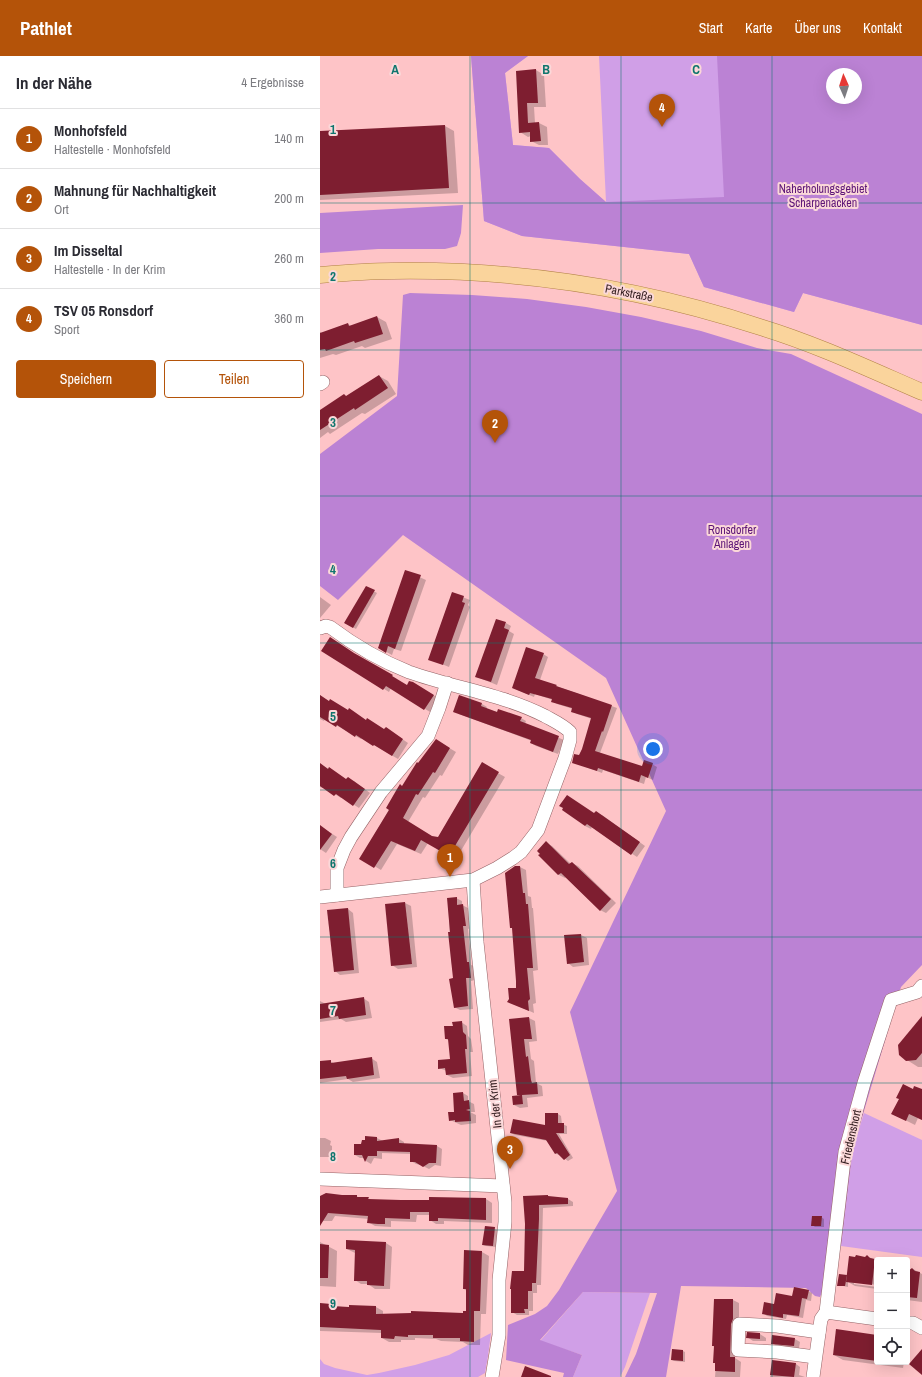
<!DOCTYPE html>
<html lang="de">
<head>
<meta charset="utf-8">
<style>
	body { margin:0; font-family:"Archivo Narrow",sans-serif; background:#f7f7f7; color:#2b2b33 }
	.controls { position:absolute; right:12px; bottom:12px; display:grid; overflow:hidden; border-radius:4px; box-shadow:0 4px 16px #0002 }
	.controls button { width:36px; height:36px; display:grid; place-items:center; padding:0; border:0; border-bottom:1px solid #e1e1e2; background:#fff; color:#2b2b33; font:20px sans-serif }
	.compass { position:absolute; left:506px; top:12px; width:36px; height:36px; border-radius:50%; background:#fff; box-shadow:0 4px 16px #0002; rotate:357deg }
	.you { position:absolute; left:333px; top:693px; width:14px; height:14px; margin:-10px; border:3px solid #fff; border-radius:50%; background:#1a73e8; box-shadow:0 0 0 6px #1a73e833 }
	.badge { display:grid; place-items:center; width:26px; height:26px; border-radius:50%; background:#b45309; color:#fff; font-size:13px; font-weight:700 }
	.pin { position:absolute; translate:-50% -33px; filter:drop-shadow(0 1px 2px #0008) }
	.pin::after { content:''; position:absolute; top:21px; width:14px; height:12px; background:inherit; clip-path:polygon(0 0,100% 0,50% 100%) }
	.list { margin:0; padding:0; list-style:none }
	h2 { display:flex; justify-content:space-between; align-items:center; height:52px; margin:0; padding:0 16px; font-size:17px }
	h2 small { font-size:13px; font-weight:400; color:#7c7c81 }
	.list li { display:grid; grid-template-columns:26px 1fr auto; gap:12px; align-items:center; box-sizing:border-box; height:60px; padding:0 16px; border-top:1px solid #e1e1e2 }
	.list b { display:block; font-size:15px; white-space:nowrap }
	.list p { margin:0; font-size:13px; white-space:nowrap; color:#7c7c81 }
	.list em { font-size:13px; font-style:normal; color:#7c7c81 }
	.actions { display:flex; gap:8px; padding:12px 16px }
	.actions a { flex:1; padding:9px 0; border:1px solid #b45309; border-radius:4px; text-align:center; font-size:14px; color:#b45309 }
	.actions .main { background:#b45309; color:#fff }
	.icon { flex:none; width:22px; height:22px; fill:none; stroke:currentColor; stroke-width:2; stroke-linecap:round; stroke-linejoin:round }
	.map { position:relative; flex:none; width:602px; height:1321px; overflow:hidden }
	header { display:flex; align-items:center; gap:24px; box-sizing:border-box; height:56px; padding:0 20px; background:#b45309; color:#fff }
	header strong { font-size:19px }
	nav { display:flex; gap:22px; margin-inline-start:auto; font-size:14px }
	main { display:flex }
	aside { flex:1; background:#fff }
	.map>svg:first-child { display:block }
	.green { fill:#d09fe7; fill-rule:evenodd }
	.forest { fill:#bb82d4; fill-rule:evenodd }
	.shadow { fill:#0003; fill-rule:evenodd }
	.building { fill:#7e1e30 }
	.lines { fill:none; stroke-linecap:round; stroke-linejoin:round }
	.minor-casing { stroke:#946265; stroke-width:14 }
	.major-casing { stroke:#b18145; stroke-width:17 }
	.minor { stroke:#fff; stroke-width:13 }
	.major { stroke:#fad49c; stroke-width:16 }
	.grid { fill:none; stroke:#0f766e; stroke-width:1; stroke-opacity:0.55 }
	.labels { text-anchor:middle; stroke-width:4; stroke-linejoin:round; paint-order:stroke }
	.park-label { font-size:12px; fill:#5d1577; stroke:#fbd8d9 }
	.street-label { font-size:12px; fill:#311c1e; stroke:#fbd8d9 }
	.grid-label { font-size:13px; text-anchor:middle; font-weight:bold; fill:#0f766e; stroke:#fbd8d9; stroke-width:4; stroke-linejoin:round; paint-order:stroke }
</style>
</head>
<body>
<header>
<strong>Pathlet</strong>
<nav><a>Start</a><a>Karte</a><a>Über uns</a><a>Kontakt</a></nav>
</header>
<main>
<aside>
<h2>In der Nähe<small>4 Ergebnisse</small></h2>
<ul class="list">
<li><span class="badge">1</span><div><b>Monhofsfeld</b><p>Haltestelle · Monhofsfeld</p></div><em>140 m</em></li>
<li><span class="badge">2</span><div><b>Mahnung für Nachhaltigkeit</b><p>Ort</p></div><em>200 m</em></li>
<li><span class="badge">3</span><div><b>Im Disseltal</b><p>Haltestelle · In der Krim</p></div><em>260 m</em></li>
<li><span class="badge">4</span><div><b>TSV 05 Ronsdorf</b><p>Sport</p></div><em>360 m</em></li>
</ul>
<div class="actions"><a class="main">Speichern</a><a>Teilen</a></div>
</aside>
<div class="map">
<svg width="602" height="1321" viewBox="0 0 602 1321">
	<rect width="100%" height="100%" fill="#fec4c7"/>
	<g class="green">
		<path d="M151 0H208L185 17 193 89 229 92 260 123 286 146 279 0H602V269L483 237 474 256 384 231 369 198 202 180 164 165ZM512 18H536V42H512Z"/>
		<polygon points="544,1057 602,1084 602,1201 521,1190 533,1092"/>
		<polygon points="263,1236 330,1237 305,1311 300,1321 253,1321 262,1299 220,1285"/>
		<polygon points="171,1277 168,1300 165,1317 158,1321 0,1321 0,1303 4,1308 15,1312 47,1319 59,1317 95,1309 129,1299"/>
	</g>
	<g class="forest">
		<path d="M151 0H208L185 17 193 89 229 92 260 123 286 146 404 141 397 0H602V269L483 237 474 256 384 231 369 198 202 180 164 165ZM512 18H536V42H512Z"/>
		<polygon points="143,149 141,177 137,190 125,193 58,193 0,197 0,157"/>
		<polygon points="90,237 152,239 207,243 266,251 321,261 381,275 437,292 471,298 602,358 602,909 581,931 533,1092 521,1190 500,1241 495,1240 486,1232 361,1230 346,1321 305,1321 316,1298 337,1237 263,1236 220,1284 262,1299 253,1321 243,1321 244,1317 186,1304 188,1269 215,1258 227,1250 239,1234 297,1135 250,956 346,755 286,622 83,479 18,544 0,530 0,398 77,340 83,239"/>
	</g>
	<g class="shadow">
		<polygon points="216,14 224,19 226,51 214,51 215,67 219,67 227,71 228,89 219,89 211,85 211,80 208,81 200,76 197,16"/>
		<polygon points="125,70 134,75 138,137 0,144 0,76"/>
		<polygon points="57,261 66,266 72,283 45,292 42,290 16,299 13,298 0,302 0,276 2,277 28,268 31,270"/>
		<polygon points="59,320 68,325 76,338 45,358 42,357 10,378 8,376 0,382 0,355 27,341"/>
		<polygon points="86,515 106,524 81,595 74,593 72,599 59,592"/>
		<polygon points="46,531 57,537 36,573 25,567"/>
		<polygon points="132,537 150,544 148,549 150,551 129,611 109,603"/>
		<polygon points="0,541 11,549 0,562"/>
		<polygon points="186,567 191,570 189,575 194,578 177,629 157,621"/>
		<polygon points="3,595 39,601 77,623 77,624 87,630 93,627 118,642 110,656 71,632 69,636"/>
		<polygon points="223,598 228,601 220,624 297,652 280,697 322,712 332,708 337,711 333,724 326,721 324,728 283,714 282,717 253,706 259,701 262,694 272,663 257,658 252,655 253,653 237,648 232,645 233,644 215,638 214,641 193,632"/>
		<polygon points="0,639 9,646 65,674 72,676 88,687 78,703 42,682 41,683 5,663 4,665 0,663"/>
		<polygon points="139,641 162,648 167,651 166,653 201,662 206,665 205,668 244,684 238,698 216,690 211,687 212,685 139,658"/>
		<polygon points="116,684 136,696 122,720 120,719 105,742 103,741 88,766 112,781 118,782 162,708 185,721 136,803 108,787 101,798 77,788 61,814 41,802 82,731"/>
		<polygon points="0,708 27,724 34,725 50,737 39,752 22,741 21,742 4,731 3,732 0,731"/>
		<polygon points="275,758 282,759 325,790 317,801 272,771 271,773 265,770"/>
		<polygon points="0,770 17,781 6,797 0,793"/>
		<polygon points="226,787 232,790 251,808 252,807 258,810 296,847 286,857 280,854 246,821 245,822 239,819 220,800"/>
		<polygon points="200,811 206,814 208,840 211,841 212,852 213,852 218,914 213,915 216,947 213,948 214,957 189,946 197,932"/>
		<polygon points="128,842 136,842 142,845 142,849 148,852 150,872 148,873 151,909 154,910 155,924 151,925 153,953 140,954 134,951 134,923 131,903"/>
		<polygon points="85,847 91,850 97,911 78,913 72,909 66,849"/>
		<polygon points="28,853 33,857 39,917 20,919 15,915"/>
		<polygon points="261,879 267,882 269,909 253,911 248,907"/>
		<polygon points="43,942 49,946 52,962 26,966 21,963 0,966 0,945 6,948"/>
		<polygon points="602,961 602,1011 598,1011 587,1004"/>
		<polygon points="209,962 215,965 217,985 209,986 211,1003 214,1005 216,1027 222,1030 223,1040 207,1042 208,1051 200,1052 194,1049 201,1040 198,1039 190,964"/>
		<polygon points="141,966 147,970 148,980 151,983 153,996 150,996 152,1020 133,1022 127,1019 127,1015 119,1012 131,1004 130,985 126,983 134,971"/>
		<polygon points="51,1002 57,1006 60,1022 33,1026 28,1023 0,1027 0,1006 10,1005 15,1008"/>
		<polygon points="594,1034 602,1034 602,1064 598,1062 595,1069 573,1058 580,1043"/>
		<polygon points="143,1037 148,1040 148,1045 154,1048 155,1056 150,1056 156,1059 156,1067 141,1069 130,1064 135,1056"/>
		<polygon points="238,1058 241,1060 242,1068 247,1070 247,1078 239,1078 253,1102 248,1105 240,1099 236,1098 228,1085 195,1079 191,1077 227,1070"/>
		<polygon points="0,1082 5,1082 11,1085 10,1089 12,1090 12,1098 10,1098 10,1101 0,1101"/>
		<polygon points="57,1082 63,1085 79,1083 84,1086 84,1088 117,1090 122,1093 121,1110 115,1109 109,1113 101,1109 96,1108 91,1105 91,1098 62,1097 62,1103 54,1102 51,1108 46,1105 44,1102 40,1102 35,1099 42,1089"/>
		<polygon points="36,1140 40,1142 48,1142 51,1144 110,1146 110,1142 166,1143 172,1147 172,1167 124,1165 124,1168 116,1168 110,1164 110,1159 97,1159 96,1166 71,1165 71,1171 55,1170 48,1166 49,1163 15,1160 12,1165 0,1165 0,1141"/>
		<polygon points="228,1140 231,1142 248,1143 253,1146 253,1150 223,1152 221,1229 217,1229 217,1237 213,1237 213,1255 209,1255 209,1259 197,1259 192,1256 205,1216 206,1168 204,1141"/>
		<polygon points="501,1161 504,1163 504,1171 495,1171 492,1169"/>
		<polygon points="166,1171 178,1174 176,1191 166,1190 163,1189"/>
		<polygon points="0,1186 17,1195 16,1231 0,1230"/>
		<polygon points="66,1187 72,1191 70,1233 55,1233 48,1228 41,1228 35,1224 35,1197 27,1193"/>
		<polygon points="162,1196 169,1200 166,1258 161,1258 160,1289 148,1289 143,1286 121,1285 116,1283 95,1282 95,1284 81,1284 81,1286 69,1286 62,1282 62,1277 0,1275 0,1248 30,1252 56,1251 63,1255 63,1259 144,1258 147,1256 147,1235 144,1233"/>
		<path d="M547 1200 557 1205V1233L535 1230 528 1226V1231L518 1229 526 1220ZM534 1226 557 1229V1231L534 1228Z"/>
		<polygon points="593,1213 602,1218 602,1246 587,1244 587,1214"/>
		<polygon points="488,1235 492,1237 491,1245 486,1244 483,1262 467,1259 466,1263 447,1260 443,1257 455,1249"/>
		<polygon points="395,1244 413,1244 419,1247 419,1266 416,1271 415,1302 421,1306 420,1321 395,1321 396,1308 395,1291 393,1290"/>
		<polygon points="440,1278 446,1282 446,1285 433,1285 427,1281"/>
		<polygon points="557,1280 557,1306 584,1306 583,1312 523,1304 514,1299"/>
		<polygon points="475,1283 480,1286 479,1292 457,1290 452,1287"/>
		<polygon points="363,1295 365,1296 365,1306 354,1305 352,1304"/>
		<polygon points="453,1305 476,1308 480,1311 479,1319 485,1321 450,1321"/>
	</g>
	<g class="building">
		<polygon points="216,13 218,47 207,47 208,67 219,66 221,85 210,86 210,76 199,77 196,15"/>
		<polygon points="125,69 129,132 0,139 0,75"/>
		<polygon points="57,260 63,278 35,287 34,285 6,295 5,293 0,294 0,277 28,267 29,270"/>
		<polygon points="59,319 68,332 35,354 34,352 0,374 0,354 24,338 26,340"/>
		<polygon points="85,514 101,519 75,593 68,590 66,597 58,592"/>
		<polygon points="46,530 55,534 33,572 24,567"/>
		<polygon points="132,536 144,540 142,546 145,547 123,609 108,604"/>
		<polygon points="176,563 186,566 184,572 189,574 171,626 155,621"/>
		<polygon points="10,581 34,597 73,619 72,620 87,629 89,625 93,626 114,639 104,654 66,630 63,634 1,595"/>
		<polygon points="206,591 224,597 215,622 237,629 236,630 257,637 292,649 283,676 282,675 275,695 322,710 324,704 333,707 328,722 321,719 319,726 278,712 277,715 252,707 254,698 259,699 262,693 271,662 251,656 252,652 231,646 232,643 210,637 209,639 192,632"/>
		<polygon points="0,639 9,645 10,643 28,654 29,652 46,664 47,662 64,673 66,671 83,683 72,700 54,689 53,690 36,679 35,681 17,669 16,671 0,661"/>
		<polygon points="139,639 162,647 161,650 177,656 178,653 202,661 200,665 239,680 233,696 210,687 211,684 133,656"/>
		<polygon points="116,683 130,692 115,717 113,716 98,739 96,738 83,762 112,780 118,781 162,706 179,716 129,800 101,784 95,795 71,785 54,812 39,803 69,754 66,752 77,733 80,728 82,730 97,706 98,707"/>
		<polygon points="0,707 8,713 9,711 26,723 28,721 45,733 33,750 16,738 14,740 0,730"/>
		<polygon points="247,739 274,757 276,755 320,786 311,799 267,768 265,770 242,754 243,752 239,750"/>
		<polygon points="0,769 12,778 0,794"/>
		<polygon points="226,785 249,808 252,806 291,843 280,855 241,817 238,819 218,799 220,798 217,795"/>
		<polygon points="195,810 200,810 203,837 205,837 206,848 208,848 213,912 207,912 210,943 208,945 209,955 187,946 189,943 188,932 196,932 196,925 192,872 190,872 185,817"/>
		<polygon points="137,841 137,849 143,848 146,870 143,870 147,906 149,906 151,922 146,922 148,950 134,952 129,923 133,922 128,876 130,876 127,842"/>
		<polygon points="85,846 92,908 71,910 65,848"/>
		<polygon points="28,852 34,914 14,916 7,854"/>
		<polygon points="261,878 264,906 247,908 244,879"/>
		<polygon points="44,941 46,959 19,963 18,960 0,963 0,948"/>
		<polygon points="602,960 602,997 596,1004 586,1005 579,999 578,989"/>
		<polygon points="209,961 212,983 204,983 206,1001 208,1000 211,1024 212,1027 217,1026 218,1038 202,1039 203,1048 193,1049 192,1040 201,1039 197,1039 189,963"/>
		<polygon points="142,965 143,976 146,979 147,993 145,993 147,1017 126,1019 125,1012 118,1013 118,1004 130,1003 128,983 125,983 124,970 133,970 132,966"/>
		<polygon points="52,1001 54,1019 27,1023 26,1020 0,1023 0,1005 11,1004 11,1007"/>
		<polygon points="583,1028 593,1033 594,1030 602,1033 602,1064 589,1058 586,1065 571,1058 579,1043 576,1042"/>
		<polygon points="143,1036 144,1045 149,1044 150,1053 146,1054 150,1055 151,1065 135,1066 135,1064 129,1065 128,1056 134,1056 133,1037"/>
		<polygon points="225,1057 238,1057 238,1067 244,1067 244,1077 236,1077 250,1099 244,1104 237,1097 235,1098 226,1084 190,1077 193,1063 225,1069"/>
		<polygon points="45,1080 57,1081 57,1085 79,1082 79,1087 117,1089 116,1107 109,1107 103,1111 95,1106 90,1106 90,1096 57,1095 57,1100 48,1100 45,1106 42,1099 34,1099 34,1088 41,1088 42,1084 45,1084"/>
		<polygon points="6,1137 22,1139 37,1139 37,1141 49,1141 48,1143 81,1144 109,1144 109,1141 166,1142 166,1164 118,1162 118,1165 109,1165 109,1156 90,1156 90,1163 65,1162 65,1168 58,1168 47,1167 48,1160 8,1157 0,1170 0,1140"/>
		<polygon points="228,1139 228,1140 248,1142 248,1148 219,1149 219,1163 216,1227 212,1227 212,1235 208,1235 208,1253 204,1253 205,1257 191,1257 191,1233 190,1233 192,1215 204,1215 205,1168 203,1140"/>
		<polygon points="492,1160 502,1160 501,1170 491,1170"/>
		<polygon points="165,1170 175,1171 173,1190 162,1189"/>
		<polygon points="26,1184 66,1186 64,1230 47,1229 47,1225 34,1225 35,1194 26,1193"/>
		<polygon points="0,1188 9,1189 8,1222 0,1222"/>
		<polygon points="144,1194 162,1195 160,1255 154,1255 154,1286 140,1285 140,1282 113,1282 113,1279 88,1279 88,1281 75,1280 74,1283 61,1282 61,1274 0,1271 0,1247 11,1248 11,1250 29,1251 29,1249 56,1250 56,1258 91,1257 91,1255 143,1257 143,1255 146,1255 146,1233 143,1233"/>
		<polygon points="536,1199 545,1201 547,1199 550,1202 555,1203 552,1229 526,1226 529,1200 535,1201"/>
		<polygon points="592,1212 595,1215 600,1216 597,1242 587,1241 587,1216"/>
		<polygon points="519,1218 527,1219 525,1230 517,1230"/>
		<polygon points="474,1231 489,1234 487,1243 482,1242 479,1260 463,1258 463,1262 442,1258 444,1246 454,1248 456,1237 472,1240"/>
		<polygon points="394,1243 413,1243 413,1263 411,1268 410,1301 415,1301 415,1316 395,1315 395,1307 393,1307 394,1290 392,1290"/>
		<polygon points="516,1273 557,1279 557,1305 513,1299"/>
		<polygon points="427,1276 440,1277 440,1283 426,1282"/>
		<polygon points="452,1279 475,1282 474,1290 451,1288"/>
		<polygon points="352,1293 363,1294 363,1305 351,1304"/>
		<polygon points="602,1293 602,1319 589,1308"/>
		<polygon points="452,1304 476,1307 474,1321 450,1319"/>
		<polygon points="205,1310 231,1320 231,1321 201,1321"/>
	</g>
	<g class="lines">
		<g class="minor-casing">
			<g id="minor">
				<polyline points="0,328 3,326"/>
				<path d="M0 572 6 570 10 571C34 589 61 605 89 616 134 632 182 638 225 660 234 665 243 669 250 676V684L245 702 218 774 201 796 193 802 177 812 153 824 0 841"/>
				<polyline points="153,824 157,886 185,1146 185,1166 179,1224 179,1279 172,1321"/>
				<polyline points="17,839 17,812 24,794 31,781 61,736 108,680 119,652 127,627"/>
				<polyline points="0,1123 183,1130"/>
				<polyline points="506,1256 557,1263"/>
				<polyline points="587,1267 593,1267 602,1272"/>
				<polyline points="495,1301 457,1296 418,1294 419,1268 457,1270 499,1276"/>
				<polyline points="493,1321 501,1263 506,1256 525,1096 544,1027 571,944 597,936 602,930"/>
			</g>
		</g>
		<g class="major-casing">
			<path id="major" d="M0 219C24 217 48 215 72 215 197 213 321 232 440 271 496 288 549 313 602 336"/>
		</g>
		<use href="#minor" class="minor"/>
		<use href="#major" class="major"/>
	</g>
	<path class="grid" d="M150 0V1321M301 0V1321M452 0V1321M0 147H602M0 294H602M0 440H602M0 587H602M0 734H602M0 881H602M0 1027H602M0 1174H602"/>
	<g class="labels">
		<g class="park-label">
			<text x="503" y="137">Naherholungsgebiet<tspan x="503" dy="14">Scharpenacken</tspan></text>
			<text x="412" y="478">Ronsdorfer<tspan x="412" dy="14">Anlagen</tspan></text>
		</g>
		<g class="street-label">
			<text transform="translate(309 237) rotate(11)" y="4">Parkstraße</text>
			<text transform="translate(175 1048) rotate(-96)" y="4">In der Krim</text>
			<text transform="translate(531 1081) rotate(-77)" y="4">Friedenshort</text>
		</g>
	</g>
	<g class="grid-label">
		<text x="75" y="18">A</text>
		<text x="226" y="18">B</text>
		<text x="376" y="18">C</text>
		<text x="13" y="78">1</text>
		<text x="13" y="225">2</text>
		<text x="13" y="371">3</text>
		<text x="13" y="518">4</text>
		<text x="13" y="665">5</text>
		<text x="13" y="812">6</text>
		<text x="13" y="959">7</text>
		<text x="13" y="1105">8</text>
		<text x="13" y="1252">9</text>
	</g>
</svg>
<div class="controls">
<button>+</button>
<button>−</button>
<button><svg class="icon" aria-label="locate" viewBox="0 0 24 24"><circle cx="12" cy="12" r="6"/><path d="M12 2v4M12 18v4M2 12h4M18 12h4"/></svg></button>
</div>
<svg class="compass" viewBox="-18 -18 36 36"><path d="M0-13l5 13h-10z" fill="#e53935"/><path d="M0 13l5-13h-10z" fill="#7c7c81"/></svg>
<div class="you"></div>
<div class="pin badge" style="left:130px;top:821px">1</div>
<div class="pin badge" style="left:175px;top:387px">2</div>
<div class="pin badge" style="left:190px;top:1113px">3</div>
<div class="pin badge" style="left:342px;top:71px">4</div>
</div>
</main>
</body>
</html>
